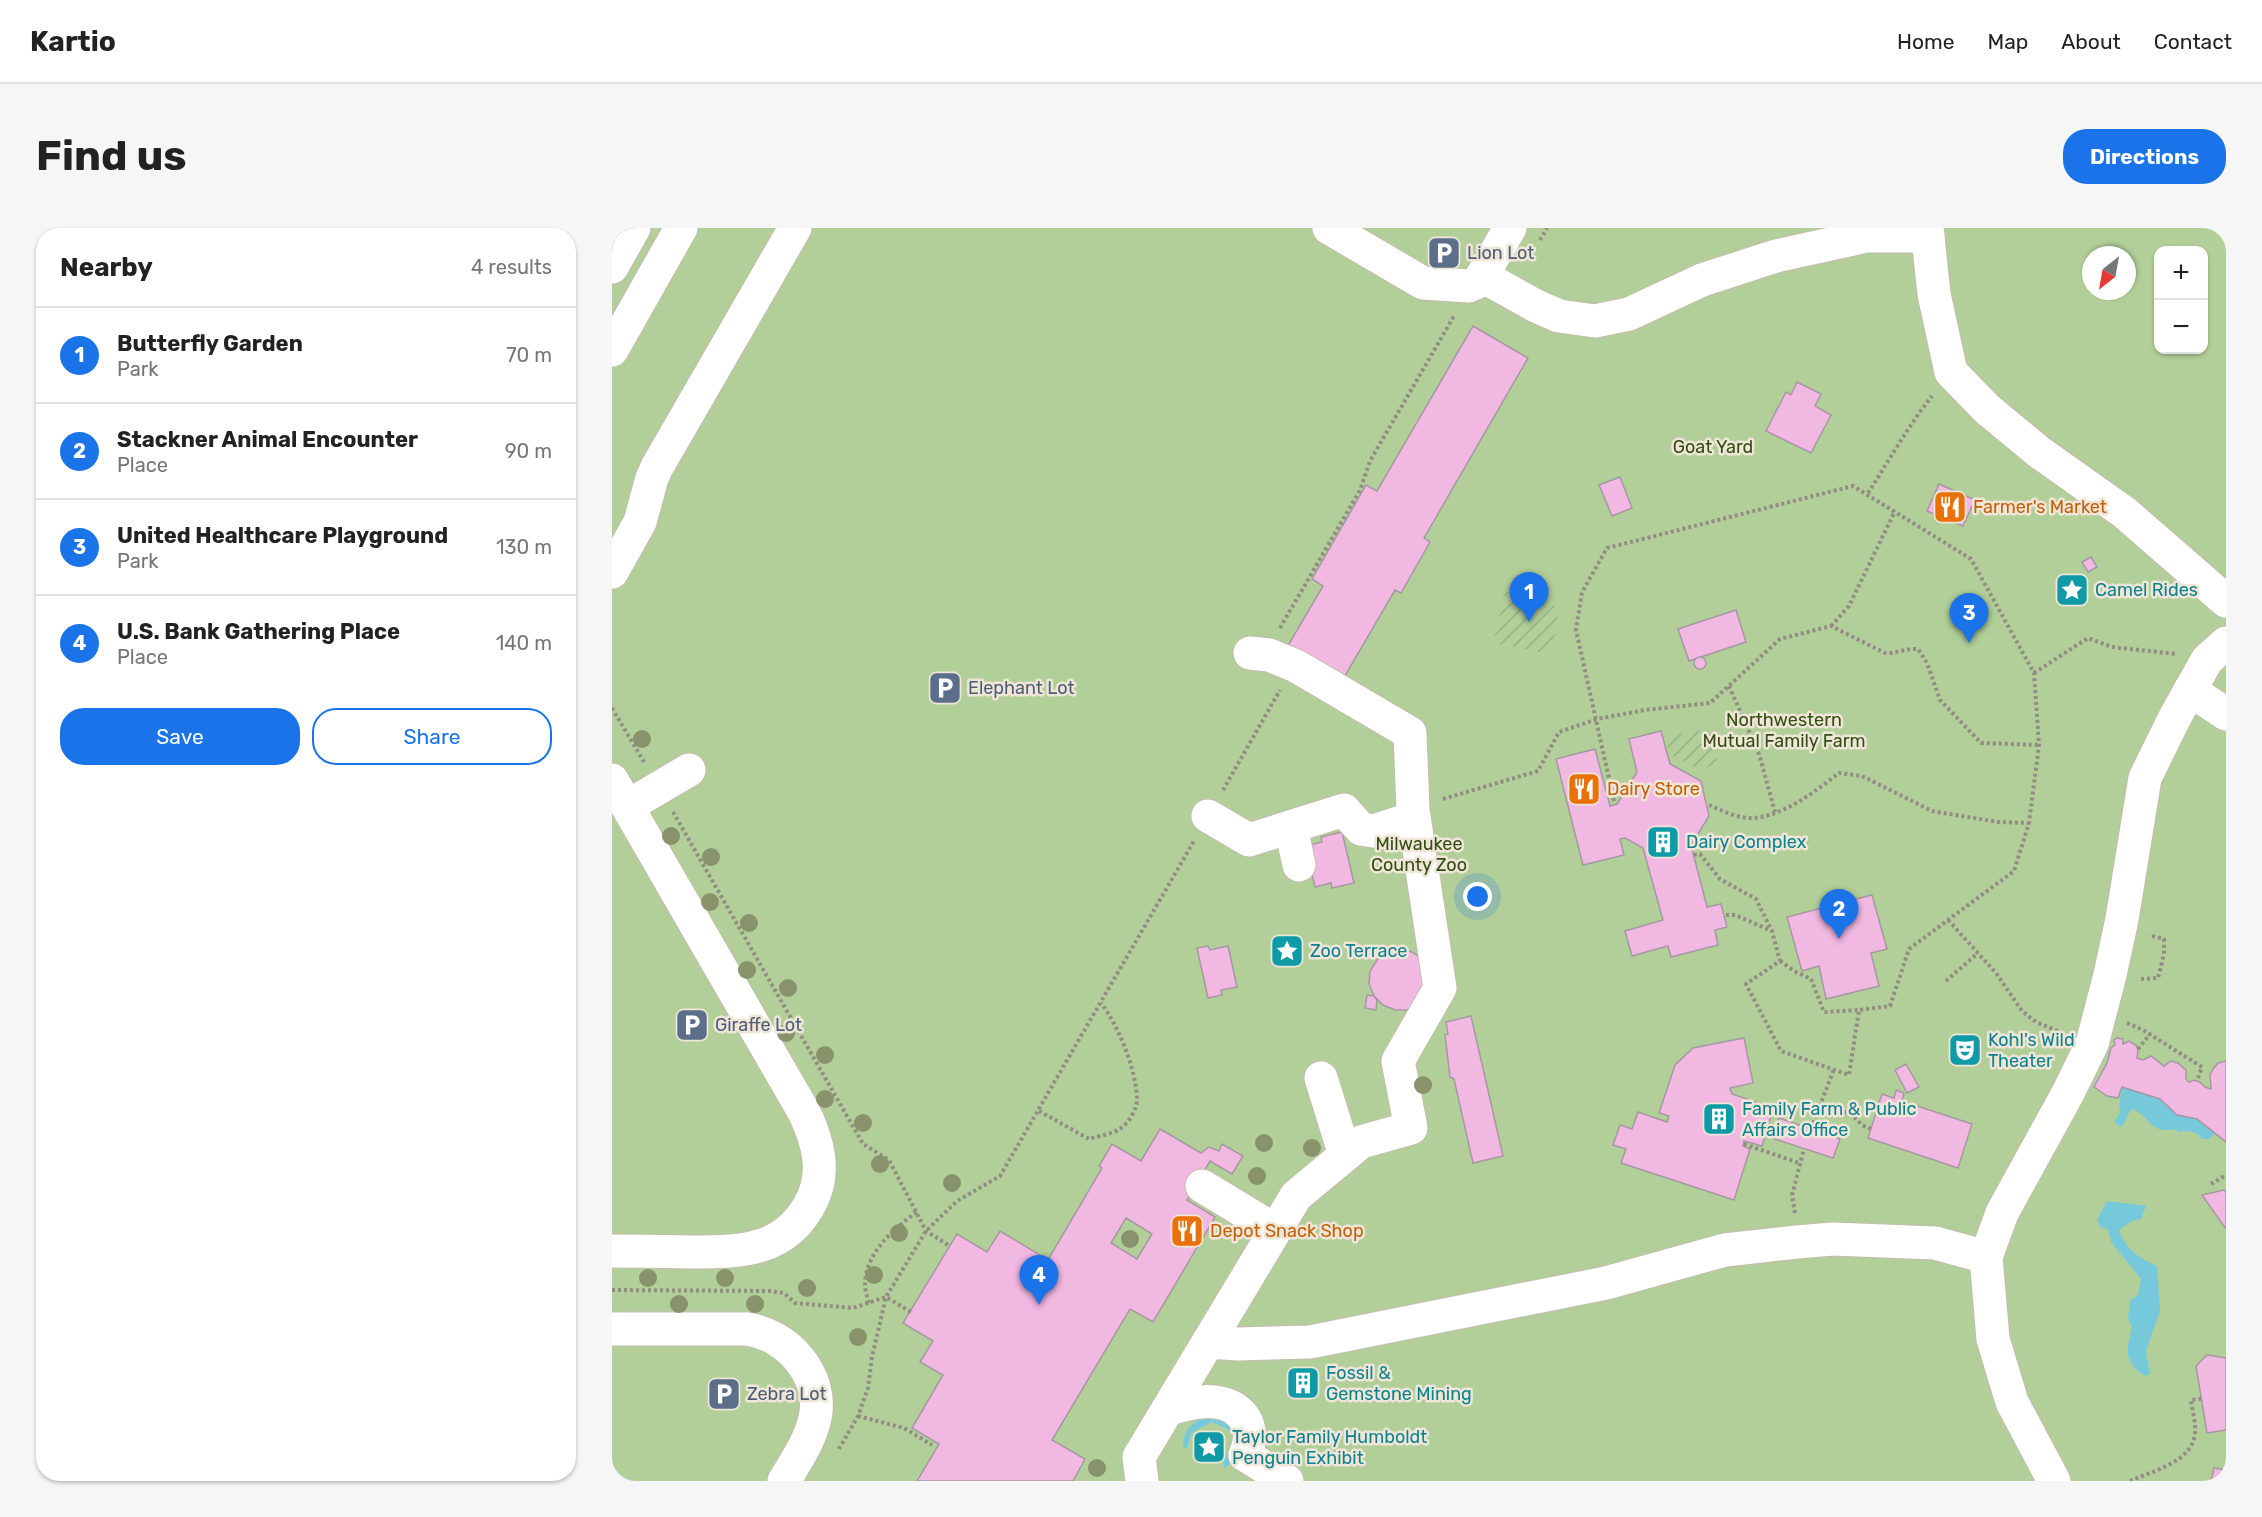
<!DOCTYPE html>
<html lang="en">
<head>
<meta charset="utf-8">
<style>
	body { margin:0; font-family:Rubik,sans-serif; background:#f6f6f6; color:#222 }
	.controls { position:absolute; right:18px; top:18px; display:grid; overflow:hidden; border-radius:12px; box-shadow:0 2px 4px #0004 }
	.controls button { width:54px; height:54px; display:grid; place-items:center; padding:0; border:0; border-bottom:2px solid #e0e0e0; background:#fff; color:#222; font:30px sans-serif }
	.compass { position:absolute; left:1470px; top:18px; width:54px; height:54px; border-radius:50%; background:#fff; box-shadow:0 2px 4px #0004; rotate:211deg }
	.you { position:absolute; left:866px; top:669px; width:21px; height:21px; margin:-15px; border:4px solid #fff; border-radius:50%; background:#1a73e8; box-shadow:0 0 0 9px #1a73e833 }
	.badge { display:grid; place-items:center; width:39px; height:39px; border-radius:50%; background:#1a73e8; color:#fff; font-size:20px; font-weight:700 }
	.pin { position:absolute; translate:-50% -50px; filter:drop-shadow(0 2px 3px #0008) }
	.pin::after { content:''; position:absolute; top:32px; width:21px; height:18px; background:inherit; clip-path:polygon(0 0,100% 0,50% 100%) }
	.list { margin:0; padding:0; list-style:none }
	h2 { display:flex; justify-content:space-between; align-items:center; height:78px; margin:0; padding:0 24px; font-size:26px }
	h2 small { font-size:20px; font-weight:400; color:#767676 }
	.list li { display:grid; grid-template-columns:39px 1fr auto; gap:18px; align-items:center; box-sizing:border-box; height:96px; padding:0 24px; border-top:2px solid #e0e0e0 }
	.list b { display:block; font-size:22px; white-space:nowrap }
	.list p { margin:0; font-size:20px; white-space:nowrap; color:#767676 }
	.list em { font-size:20px; font-style:normal; color:#767676 }
	.actions { display:flex; gap:12px; padding:18px 24px }
	.actions a { flex:1; padding:14px 0; border:2px solid #1a73e8; border-radius:24px; text-align:center; font-size:21px; color:#1a73e8 }
	.actions .main { background:#1a73e8; color:#fff }
	.map { position:relative; flex:none; width:1614px; height:1253px; overflow:hidden; border-radius:24px }
	header { display:flex; align-items:center; gap:36px; box-sizing:border-box; height:84px; padding:0 30px; background:#fff; border-bottom:2px solid #e0e0e0 }
	header strong { font-size:28px }
	nav { display:flex; gap:33px; margin-inline-start:auto; font-size:21px }
	.intro { display:flex; align-items:center; justify-content:space-between; box-sizing:border-box; height:144px; padding:0 36px }
	h1 { margin:0; font-size:42px }
	.button { padding:15px 27px; border-radius:24px; background:#1a73e8; color:#fff; font-size:21px; font-weight:700 }
	main { display:flex; gap:36px; padding:0 36px }
	aside { flex:1; background:#fff; border-radius:24px; box-shadow:0 2px 4px #0004 }
	.map>svg:first-child { display:block }
	.park { fill:#b2cf99; fill-rule:evenodd }
	.garden { fill:url(#garden-furrows) }
	.water { fill:#76c9db }
	.building { fill:#f1b8e2; stroke:#a698a2; stroke-width:1.5; fill-rule:evenodd }
	.lines { fill:none; stroke-linecap:round; stroke-linejoin:round }
	.minor-casing { stroke:#c5bbae; stroke-width:35 }
	.path { stroke:#928c82; stroke-width:4; stroke-dasharray:3 3; stroke-linecap:butt }
	.minor { stroke:#fff; stroke-width:33 }
	.tree { fill:#88926b }
	.labels { text-anchor:middle; stroke-width:5; stroke-linejoin:round; paint-order:stroke }
	.service-label { font-size:18px; fill:#4e5e75; stroke:#efe6d8; text-anchor:start }
	.park-label { font-size:18px; fill:#334e12; stroke:#efe6d8 }
	.food-label { font-size:18px; fill:#c56008; stroke:#efe6d8; text-anchor:start }
	.culture-label { font-size:18px; fill:#0d838f; stroke:#efe6d8; text-anchor:start }
</style>
</head>
<body>
<header>
<strong>Kartio</strong>
<nav><a>Home</a><a>Map</a><a>About</a><a>Contact</a></nav>
</header>
<div class="intro"><h1>Find us</h1><a class="button">Directions</a></div>
<main>
<aside>
<h2>Nearby<small>4 results</small></h2>
<ul class="list">
<li><span class="badge">1</span><div><b>Butterfly Garden</b><p>Park</p></div><em>70 m</em></li>
<li><span class="badge">2</span><div><b>Stackner Animal Encounter</b><p>Place</p></div><em>90 m</em></li>
<li><span class="badge">3</span><div><b>United Healthcare Playground</b><p>Park</p></div><em>130 m</em></li>
<li><span class="badge">4</span><div><b>U.S. Bank Gathering Place</b><p>Place</p></div><em>140 m</em></li>
</ul>
<div class="actions"><a class="main">Save</a><a>Share</a></div>
</aside>
<div class="map">
<svg width="1614" height="1253" viewBox="0 0 1614 1253">
	<defs>
		<pattern id="garden-furrows" width="10" height="10" patternUnits="userSpaceOnUse" patternTransform="scale(1.5)"><rect width="10" height="10" fill="#b2cf99"/><path d="M-1 1l2-2M0 10L10 0M9 11l2-2" fill="none" stroke="#98b183"/></pattern>
	</defs>
	<rect width="100%" height="100%" fill="#efe6d8"/>
	<path class="park" d="M0 0H1614V1253H0ZM1546 22H1592V122H1546ZM1479 27H1515V63H1479Z"/>
	<g class="garden">
		<polygon points="893,363 947,380 945,388 948,393 943,407 932,425 881,415"/>
		<polygon points="1100,501 1105,536 1087,542 1064,528 1060,529 1051,508"/>
	</g>
	<g class="water">
		<path d="M1510 859 1548 871 1565 887 1585 891 1603 905 1597 911H1590C1584 902 1575 903 1565 904V901C1560 901 1555 903 1550 902 1536 899 1533 884 1519 881L1510 899 1502 894 1509 883 1507 880Z"/>
		<path d="M1495 973 1534 978 1529 991 1520 993 1507 1002C1514 1022 1527 1030 1545 1038L1548 1083 1534 1123 1538 1146 1533 1148C1510 1133 1515 1122 1520 1098L1516 1091 1518 1072 1526 1067 1529 1051 1499 1014 1496 1001 1489 1000 1485 992Z"/>
		<path d="M597 1188C611 1190 617 1195 625 1207L620 1235 612 1240 611 1233 622 1212C619 1200 610 1199 600 1194L579 1205 575 1221 571 1219C572 1201 579 1194 597 1188Z"/>
	</g>
	<g class="building">
		<polygon points="861,98 916,130 812,310 818,314 789,365 783,362 730,453 674,421 711,358 700,351 754,257 765,263"/>
		<polygon points="1185,154 1209,166 1203,178 1219,187 1199,225 1154,203 1174,164 1179,167"/>
		<polygon points="1008,249 1020,280 1000,288 987,257"/>
		<polygon points="1327,256 1363,272 1351,298 1315,283"/>
		<polygon points="1479,329 1485,339 1476,344 1470,334"/>
		<polygon points="1124,382 1134,414 1077,433 1066,401"/>
		<circle cx="1088" cy="435" r="6"/>
		<polygon points="1049,503 1058,536 1089,553 1097,588 1079,617 1095,679 1109,676 1115,699 1103,702 1106,717 1059,729 1056,718 1020,728 1013,703 1051,692 1031,620 1013,610 1008,611 1012,627 971,637 944,531 983,521 998,578 1005,576 1025,544 1017,511"/>
		<polygon points="730,604 742,655 720,660 719,655 703,659 693,618 710,614 709,609"/>
		<polygon points="1260,667 1275,721 1259,725 1267,758 1214,771 1207,738 1190,743 1175,689"/>
		<polygon points="596,718 598,722 616,718 625,759 609,762 610,767 596,770 585,720"/>
		<polygon points="787,721 800,724 810,731 815,766 807,776 795,782 783,782 771,777 762,768 757,756 758,743 765,732 775,724"/>
		<polygon points="755,767 762,768 765,772 764,782 753,780"/>
		<polygon points="859,788 891,928 861,935 842,851 838,849 833,807 836,806 834,794"/>
		<polygon points="1132,810 1141,855 1118,860 1120,866 1144,874 1146,883 1159,888 1150,918 1132,913 1131,918 1138,921 1122,972 1009,935 1014,921 1001,917 1008,897 1020,901 1026,884 1055,894 1057,888 1047,885 1063,837 1081,820"/>
		<polygon points="1505,810 1511,811 1511,816 1517,813 1524,817 1526,822 1525,830 1531,832 1539,828 1552,838 1559,833 1566,835 1574,842 1574,851 1577,854 1582,852 1588,854 1593,859 1599,861 1598,847 1601,841 1606,835 1614,833 1614,914 1585,891 1565,887 1548,871 1510,859 1506,870 1495,868 1482,859 1495,835 1499,820 1503,817 1502,812"/>
		<polygon points="1294,836 1307,859 1295,865 1283,842"/>
		<polygon points="1284,862 1292,865 1290,873 1360,896 1346,940 1256,910 1270,866 1282,870"/>
		<polygon points="1167,890 1228,911 1221,930 1160,910"/>
		<path d="M548 901 589 925 597 919 607 923 610 916 631 928 620 946 598 933 575 972 603 989 541 1094 518 1081 440 1212 473 1231 461 1253H305L327 1216 300 1200 331 1147 308 1134 321 1113 291 1095 345 1006 375 1024 388 1003 436 1032 490 940 487 938 500 916 529 933ZM514 990 540 1006 525 1031 499 1015Z"/>
		<polygon points="1612,962 1614,964 1614,1001 1590,967"/>
		<polygon points="1595,1127 1614,1130 1614,1202 1595,1205 1584,1138"/>
		<polygon points="679,1140 704,1141 702,1170 678,1168"/>
		<polygon points="1602,1240 1614,1242 1614,1253 1599,1253"/>
	</g>
	<g class="lines">
		<g class="minor-casing">
			<g id="minor">
				<polyline points="717,0 811,55 857,58 866,54 870,48 898,0"/>
				<polyline points="1315,0 1322,66 1339,144 1375,181 1427,224 1513,285 1614,373"/>
				<polyline points="0,39 22,0"/>
				<polyline points="870,48 924,78 947,88 983,93 1017,86 1090,52 1164,28 1255,8 1316,8"/>
				<polyline points="0,122 69,0"/>
				<polyline points="0,344 28,294 40,250 45,239 183,0"/>
				<polyline points="1578,462 1614,486"/>
				<path d="M0 552 192 884C206 913 214 943 200 972 174 1026 125 1024 73 1024 49 1023 24 1023 0 1023"/>
				<polyline points="16,578 77,542"/>
				<polyline points="596,588 637,612 732,582 749,601 761,603 802,590"/>
				<polyline points="679,599 687,637"/>
				<polyline points="709,850 733,927"/>
				<polyline points="590,958 663,1002"/>
				<path d="M0 1101H134C176 1106 212 1148 203 1190 198 1213 184 1233 172 1253"/>
				<polyline points="596,1114 626,1116 698,1114 994,1055 1113,1022 1185,1014 1221,1011 1323,1015 1374,1029"/>
				<path d="M556 1181C567 1178 578 1175 588 1174 623 1170 648 1193 633 1227L675 1253"/>
				<polyline points="530,1253 527,1229 684,968 749,914 799,900 786,833 828,760 801,582 798,505 684,438 657,427 638,425"/>
				<polyline points="1442,1253 1400,1174 1381,1111 1374,1029 1390,985 1456,865 1480,816 1498,747 1510,691 1533,550 1563,489 1595,432 1614,415"/>
			</g>
		</g>
		<g class="path">
			<polyline points="928,12 935,0"/>
			<path d="M1256 265C1277 233 1296 198 1320 168"/>
			<polyline points="1219,398 1237,378 1283,283"/>
			<polyline points="668,400 748,262 758,233 842,88"/>
			<polyline points="1422,445 1476,410 1500,419 1565,426"/>
			<polyline points="1117,458 1147,526 1163,584"/>
			<polyline points="0,480 32,534"/>
			<polyline points="611,562 668,462"/>
			<path d="M831 571 926 543 947 504 985 491 1033 482 1098 475 1168 411 1219 398 1273 425C1284 426 1294 420 1306 421L1315 435 1328 472 1369 515 1427 517"/>
			<polyline points="1002,573 964,402 970,364 995,320 1241,258 1359,331 1422,445 1427,517 1417,595 1402,643 1297,721 1278,778 1247,782 1237,847 1169,823 1134,756 1168,733 1160,703 1144,671 1108,651 1088,626 1081,627"/>
			<path d="M1097 577C1111 583 1126 591 1142 590 1173 587 1204 563 1227 545L1250 548 1320 583 1386 594 1417 595"/>
			<polyline points="61,584 251,916 277,932 314,1003 338,1018"/>
			<polyline points="1114,687 1123,687 1160,703"/>
			<polyline points="1336,692 1384,745 1410,783 1424,794 1453,806"/>
			<polyline points="1168,733 1182,743 1199,751 1212,784 1247,782"/>
			<polyline points="1529,751 1546,750 1552,726 1552,711 1537,707"/>
			<polyline points="1334,753 1366,725"/>
			<polyline points="1515,795 1531,802 1590,839 1585,853"/>
			<polyline points="1526,821 1538,806"/>
			<polyline points="1209,876 1239,886 1250,897 1259,901"/>
			<path d="M427 883 477 911C487 908 500 906 508 901 517 895 526 880 525 869 523 839 507 799 489 775"/>
			<polyline points="1199,901 1222,841"/>
			<polyline points="1132,916 1187,935"/>
			<polyline points="1599,956 1614,947"/>
			<polyline points="1183,985 1180,967 1192,921"/>
			<polyline points="0,1062 158,1063 172,1065 183,1075 241,1080 274,1069 299,1084"/>
			<path d="M257 1075C255 1069 253 1062 253 1056 253 1026 282 1000 305 984"/>
			<polyline points="246,1188 292,1200 320,1217"/>
			<polyline points="227,1221 246,1188 256,1160 260,1129 274,1069 314,1003 345,973 388,948 582,613"/>
			<path d="M1518 1253C1540 1243 1581 1234 1583 1205 1584 1194 1580 1182 1579 1172L1589 1171"/>
		</g>
		<use href="#minor" class="minor"/>
	</g>
	<g class="tree">
		<circle cx="30" cy="511" r="9"/>
		<circle cx="59" cy="608" r="9"/>
		<circle cx="99" cy="629" r="9"/>
		<circle cx="98" cy="674" r="9"/>
		<circle cx="137" cy="695" r="9"/>
		<circle cx="135" cy="742" r="9"/>
		<circle cx="176" cy="760" r="9"/>
		<circle cx="174" cy="805" r="9"/>
		<circle cx="213" cy="827" r="9"/>
		<circle cx="811" cy="857" r="9"/>
		<circle cx="213" cy="871" r="9"/>
		<circle cx="251" cy="895" r="9"/>
		<circle cx="652" cy="915" r="9"/>
		<circle cx="700" cy="920" r="9"/>
		<circle cx="268" cy="936" r="9"/>
		<circle cx="645" cy="948" r="9"/>
		<circle cx="340" cy="955" r="9"/>
		<circle cx="287" cy="1005" r="9"/>
		<circle cx="518" cy="1011" r="9"/>
		<circle cx="262" cy="1047" r="9"/>
		<circle cx="36" cy="1050" r="9"/>
		<circle cx="113" cy="1050" r="9"/>
		<circle cx="195" cy="1060" r="9"/>
		<circle cx="67" cy="1076" r="9"/>
		<circle cx="143" cy="1076" r="9"/>
		<circle cx="246" cy="1109" r="9"/>
		<circle cx="485" cy="1240" r="9"/>
	</g>
	<defs>
		<g id="parking-square" transform="scale(1.725)"><rect x="-9" y="-9" width="18" height="18" rx="4" fill="#5c6f8a" stroke="#efe6d8"/><path d="M-3.5-5.5H1a3.5 3.5 0 0 1 0 7H-1V5.5H-3.5ZM-1-3.4V-.6H.8a1.4 1.4 0 0 0 0-2.8Z" fill="#fff"/></g>
		<g id="restaurant-square" transform="scale(1.725)"><rect x="-9" y="-9" width="18" height="18" rx="4" fill="#e8710a" stroke="#efe6d8"/><path d="M-5-6h1v4h1v-4h1v4h1v-4h1v5L-1.5 .5V6h-2V.5L-5-1ZM5-6V6H3V1.5H1.5Q1.5-4 5-6Z" fill="#fff"/></g>
		<g id="sight-square" transform="scale(1.725)"><rect x="-9" y="-9" width="18" height="18" rx="4" fill="#0f9aa8" stroke="#efe6d8"/><path d="M0-6L1.8-2.2L6-1.7L2.9 1.2L3.7 5.4L0 3.3L-3.7 5.4L-2.9 1.2L-6-1.7L-1.8-2.2Z" fill="#fff"/></g>
		<g id="building-square" transform="scale(1.725)"><rect x="-9" y="-9" width="18" height="18" rx="4" fill="#0f9aa8" stroke="#efe6d8"/><path d="M-4-6H4V6H1V3H-1V6H-4ZM-2.5-4.3h1.7v1.8h-1.7ZM.8-4.3h1.7v1.8H.8ZM-2.5-1h1.7V.8h-1.7ZM.8-1h1.7V.8H.8Z" fill="#fff"/></g>
		<g id="theatre-square" transform="scale(1.725)"><rect x="-9" y="-9" width="18" height="18" rx="4" fill="#0f9aa8" stroke="#efe6d8"/><path d="M-5-5.5Q0-4 5-5.5V0Q5 5 0 6Q-5 5-5 0ZM-3.3-2.5H-1v1.5H-3.3ZM1-2.5H3.3v1.5H1ZM-2.8 1Q0 5.5 2.8 1Z" fill="#fff"/></g>
	</defs>
	<g fill-rule="evenodd">
		<use href="#parking-square" x="832" y="25"/>
		<use href="#restaurant-square" x="1338" y="279"/>
		<use href="#sight-square" x="1460" y="362"/>
		<use href="#parking-square" x="333" y="460"/>
		<use href="#restaurant-square" x="972" y="561"/>
		<use href="#building-square" x="1051" y="614"/>
		<use href="#sight-square" x="675" y="723"/>
		<use href="#parking-square" x="80" y="797"/>
		<use href="#theatre-square" x="1353" y="822"/>
		<use href="#building-square" x="1107" y="891"/>
		<use href="#restaurant-square" x="575" y="1003"/>
		<use href="#building-square" x="691" y="1155"/>
		<use href="#parking-square" x="112" y="1166"/>
		<use href="#sight-square" x="597" y="1219"/>
	</g>
	<g class="labels">
		<g class="service-label">
			<text x="855" y="31">Lion Lot</text>
			<text x="356" y="466">Elephant Lot</text>
			<text x="103" y="803">Giraffe Lot</text>
			<text x="135" y="1172">Zebra Lot</text>
		</g>
		<g class="park-label">
			<text x="1101" y="225">Goat Yard</text>
			<text x="1172" y="498">Northwestern<tspan x="1172" dy="21">Mutual Family Farm</tspan></text>
			<text x="807" y="622">Milwaukee<tspan x="807" dy="21">County Zoo</tspan></text>
		</g>
		<g class="food-label">
			<text x="1361" y="285">Farmer's Market</text>
			<text x="995" y="567">Dairy Store</text>
			<text x="598" y="1009">Depot Snack Shop</text>
		</g>
		<g class="culture-label">
			<text x="1483" y="368">Camel Rides</text>
			<text x="1074" y="620">Dairy Complex</text>
			<text x="698" y="729">Zoo Terrace</text>
			<text x="1376" y="818">Kohl's Wild<tspan x="1376" dy="21">Theater</tspan></text>
			<text x="1130" y="887">Family Farm &amp; Public<tspan x="1130" dy="21">Affairs Office</tspan></text>
			<text x="714" y="1151">Fossil &amp;<tspan x="714" dy="21">Gemstone Mining</tspan></text>
			<text x="620" y="1215">Taylor Family Humboldt<tspan x="620" dy="21">Penguin Exhibit</tspan></text>
		</g>
	</g>
</svg>
<div class="controls">
<button>+</button>
<button>−</button>
</div>
<svg class="compass" viewBox="-18 -18 36 36"><path d="M0-13l5 13h-10z" fill="#e53935"/><path d="M0 13l5-13h-10z" fill="#767676"/></svg>
<div class="you"></div>
<div class="pin badge" style="left:917px;top:394px">1</div>
<div class="pin badge" style="left:1227px;top:711px">2</div>
<div class="pin badge" style="left:1357px;top:415px">3</div>
<div class="pin badge" style="left:427px;top:1077px">4</div>
</div>
</main>
</body>
</html>
